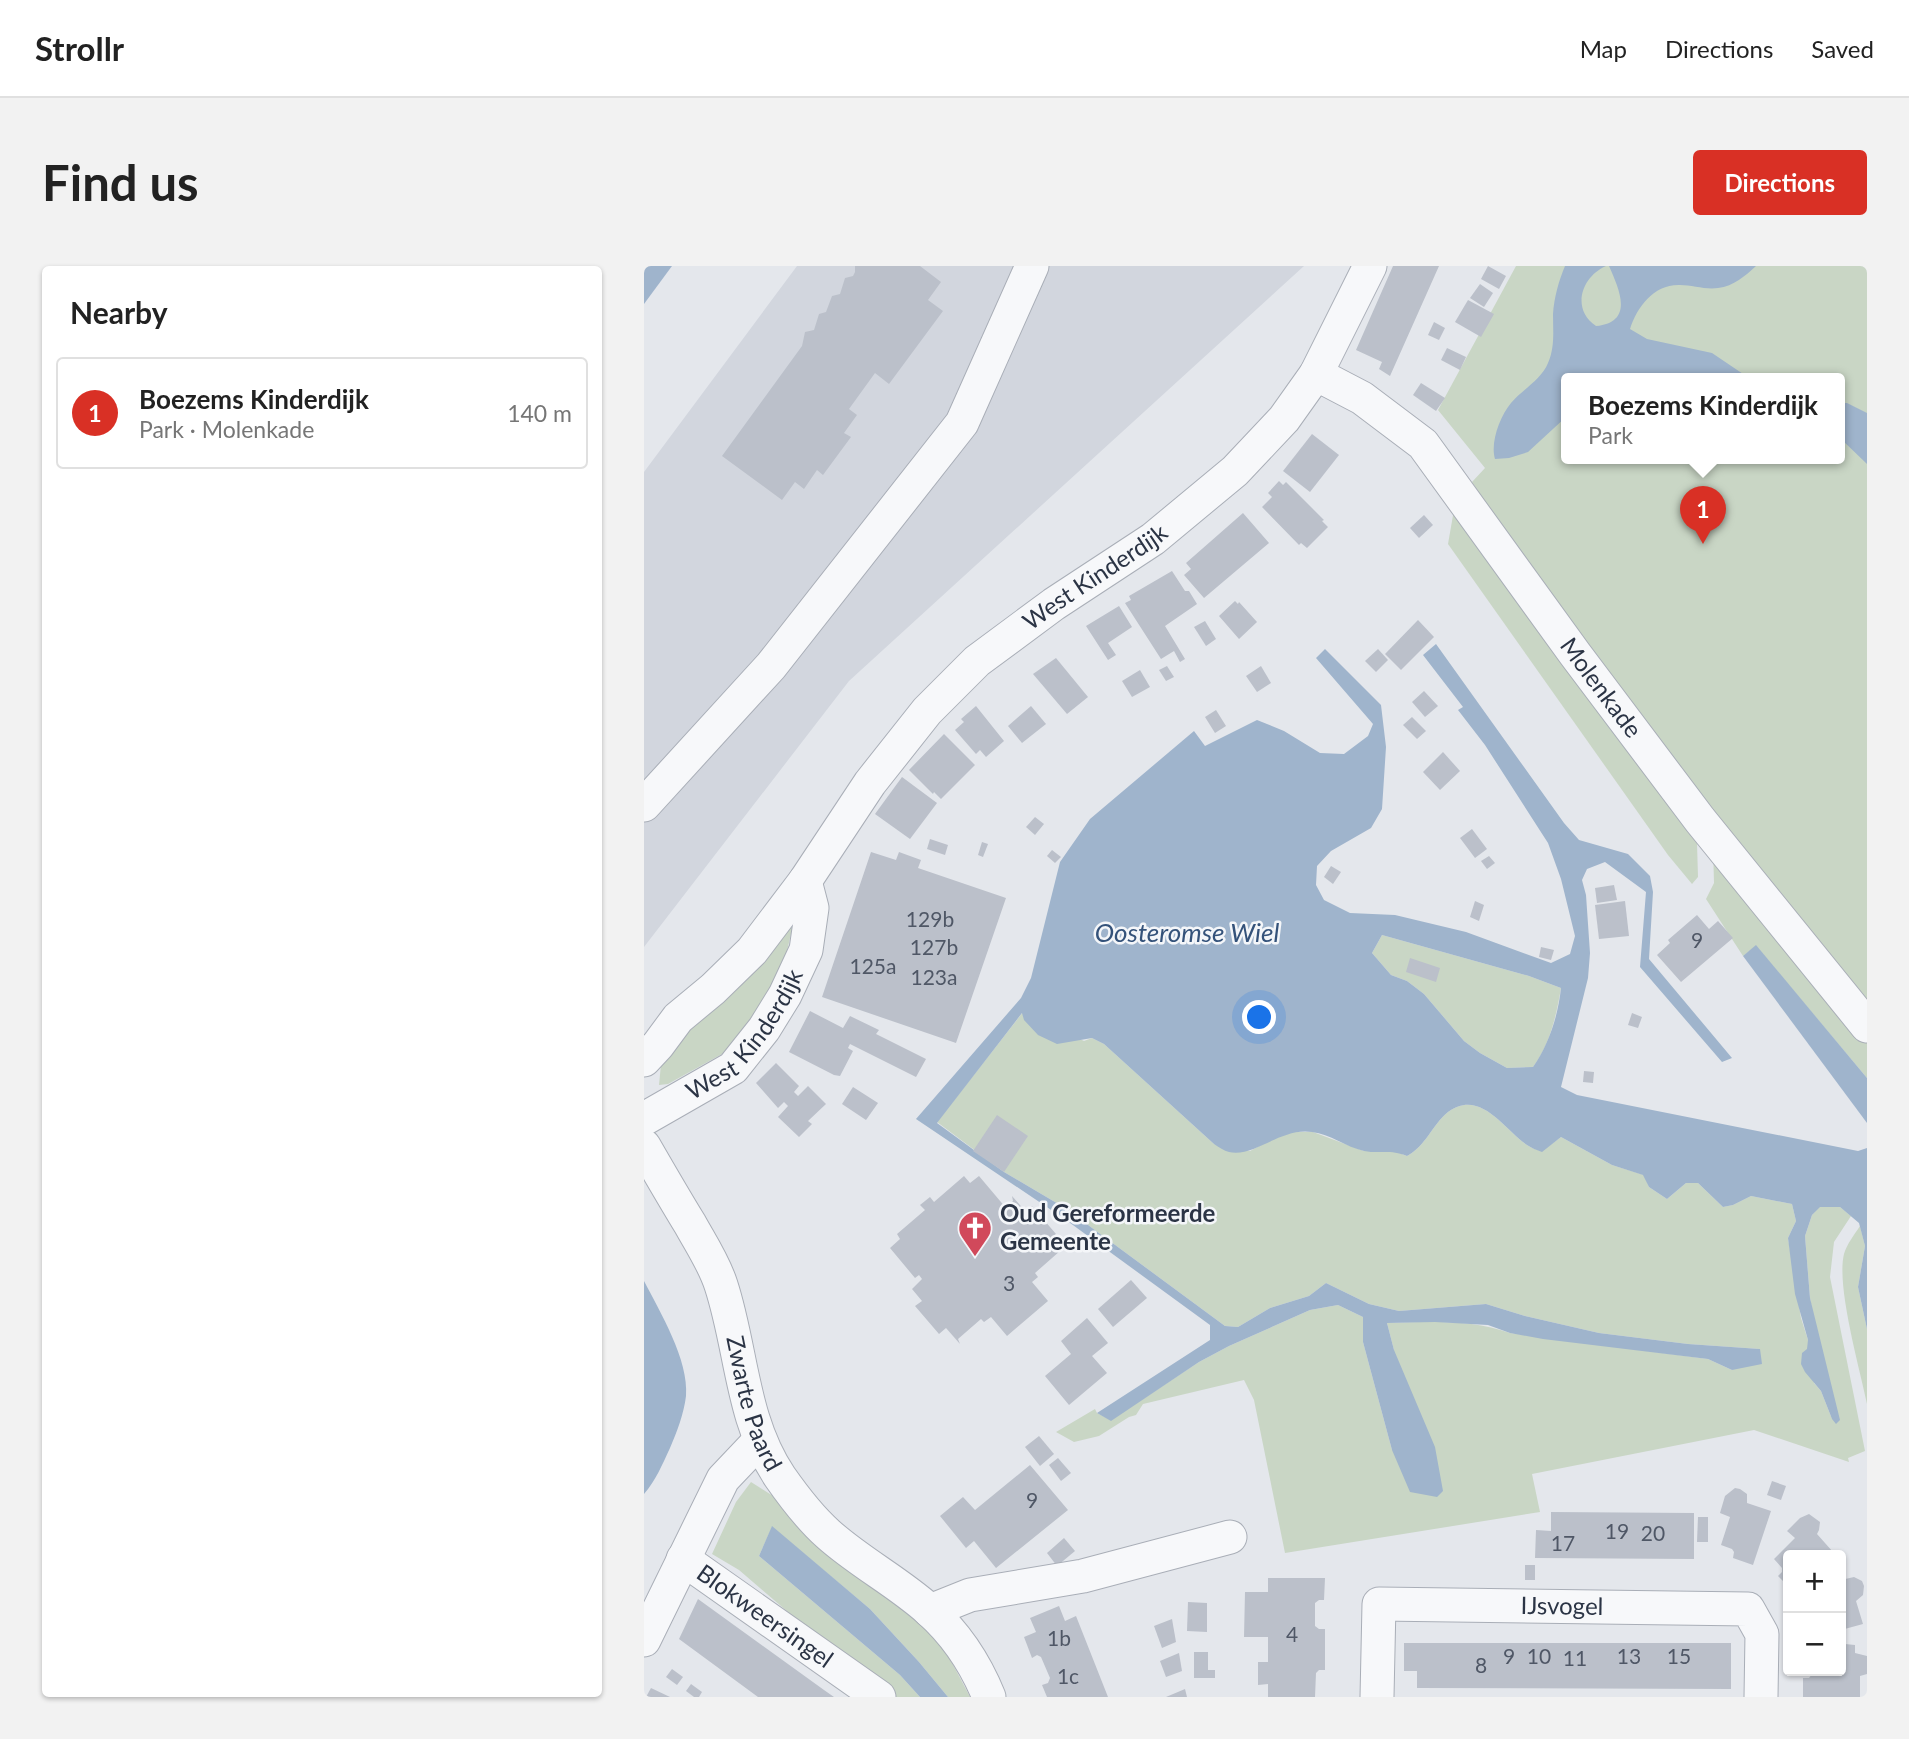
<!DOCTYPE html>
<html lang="en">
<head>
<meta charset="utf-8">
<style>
	body { margin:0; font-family:Lato,sans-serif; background:#f2f2f2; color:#222 }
	.controls { position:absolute; right:21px; bottom:21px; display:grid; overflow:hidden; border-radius:7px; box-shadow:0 2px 5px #0004 }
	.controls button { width:63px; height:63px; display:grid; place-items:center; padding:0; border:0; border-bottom:2px solid #e0e0e0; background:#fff; color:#222; font:35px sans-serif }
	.you { position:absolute; left:616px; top:752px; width:24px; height:24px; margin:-18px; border:5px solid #fff; border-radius:50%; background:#1a73e8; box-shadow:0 0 0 10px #1a73e833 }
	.badge { display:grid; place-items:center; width:46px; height:46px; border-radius:50%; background:#d93025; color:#fff; font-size:23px; font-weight:700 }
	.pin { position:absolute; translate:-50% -58px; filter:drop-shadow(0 2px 4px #0008) }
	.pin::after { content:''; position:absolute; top:37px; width:24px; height:21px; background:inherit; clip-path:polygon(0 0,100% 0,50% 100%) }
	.popup { position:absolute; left:917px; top:107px; width:284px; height:91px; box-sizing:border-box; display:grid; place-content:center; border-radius:7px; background:#fff; filter:drop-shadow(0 2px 5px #0005); font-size:23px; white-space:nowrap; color:#767676 }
	.popup b { font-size:26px; color:#222 }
	.popup::after { content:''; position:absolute; left:50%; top:100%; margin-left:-14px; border:14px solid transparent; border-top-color:#fff }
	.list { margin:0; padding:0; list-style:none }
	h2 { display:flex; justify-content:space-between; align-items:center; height:91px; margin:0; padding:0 28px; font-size:30px }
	h2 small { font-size:23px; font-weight:400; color:#767676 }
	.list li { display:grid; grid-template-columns:46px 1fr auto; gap:21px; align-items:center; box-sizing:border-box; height:112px; margin:0 14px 14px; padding:0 14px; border:2px solid #e0e0e0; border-radius:7px }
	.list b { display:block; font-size:26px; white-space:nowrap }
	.list p { margin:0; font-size:23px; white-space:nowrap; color:#767676 }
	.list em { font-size:23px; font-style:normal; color:#767676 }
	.map { position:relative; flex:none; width:1223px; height:1431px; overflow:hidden; border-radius:7px }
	header { display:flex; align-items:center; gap:42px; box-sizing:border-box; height:98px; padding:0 35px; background:#fff; border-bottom:2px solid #e0e0e0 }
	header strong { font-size:33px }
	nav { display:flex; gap:38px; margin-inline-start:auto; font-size:24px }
	.intro { display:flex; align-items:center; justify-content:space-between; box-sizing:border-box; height:168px; padding:0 42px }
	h1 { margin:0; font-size:49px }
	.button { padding:18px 32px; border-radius:7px; background:#d93025; color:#fff; font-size:24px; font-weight:700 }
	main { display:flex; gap:42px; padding:0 42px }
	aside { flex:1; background:#fff; border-radius:7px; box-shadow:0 2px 5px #0004 }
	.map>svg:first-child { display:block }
	.built { fill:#d2d6de }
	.green { fill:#c9d6c5; fill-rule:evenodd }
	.water { fill:#9fb4cc; fill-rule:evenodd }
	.building { fill:#bbc0ca }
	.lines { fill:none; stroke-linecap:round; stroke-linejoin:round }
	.minor-casing { stroke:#a9aeb7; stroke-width:35 }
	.minor { stroke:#f7f8fa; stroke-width:33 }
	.labels { text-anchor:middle; stroke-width:5; stroke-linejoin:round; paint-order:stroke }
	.number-label { font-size:21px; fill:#4f5766 }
	.street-label { font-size:24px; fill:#2b3445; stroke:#f4f6f9 }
	.poi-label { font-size:24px; font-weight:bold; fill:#2b3445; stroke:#f4f6f9; text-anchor:start }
	.water-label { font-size:26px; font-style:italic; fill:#34527a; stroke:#f4f6f9 }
</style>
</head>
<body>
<header>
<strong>Strollr</strong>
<nav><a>Map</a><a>Directions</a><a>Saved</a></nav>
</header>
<div class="intro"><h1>Find us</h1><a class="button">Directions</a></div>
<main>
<aside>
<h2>Nearby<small></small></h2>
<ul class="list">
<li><span class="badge">1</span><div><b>Boezems Kinderdijk</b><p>Park · Molenkade</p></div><em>140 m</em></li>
</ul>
</aside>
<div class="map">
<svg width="1223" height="1431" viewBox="0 0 1223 1431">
	<rect width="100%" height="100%" fill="#e4e7ec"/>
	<polygon class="built" points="153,0 660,0 205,415 0,681 0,206"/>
	<g class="green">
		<path d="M872 0H1223V734C1086 565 945 399 828 216L841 202 794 144ZM922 112H1196V192H922Z"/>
		<polygon points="811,238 1045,552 1053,577 1054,611 1048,618 1024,589 804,278"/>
		<polygon points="1069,580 1223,772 1223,812 1112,680 1099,690 1062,633 1070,617"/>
		<polygon points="149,659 143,685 126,730 87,783 24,818 15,819 18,788"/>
		<path d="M738 669 885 710 917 722C912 751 906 778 889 801L863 802 836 787 820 775 780 728 763 715 747 709 728 687Z"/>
		<path d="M379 746 440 775 448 772 460 778 570 878 606 885 628 873 649 866H669L720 885H750L763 890C782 880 788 859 804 846 836 822 860 863 883 879 887 882 893 884 898 885L917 871 968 899 1000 909 1005 921 1023 933 1042 917H1054L1079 941 1089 939 1107 930 1148 938 1152 955 1144 972 1157 1052 1164 1074 1170 1117 1177 1125 1188 1153 1166 1032 1161 970 1168 949 1176 940 1196 941 1207 950 1190 976 1186 1011 1221 1185 1204 1192 1205 1196 1110 1164 888 1208 896 1246 641 1287 610 1134 600 1114 499 1138 492 1149 485 1151 455 1170 430 1176 412 1166 451 1143 453 1147 467 1154 555 1096 585 1080 666 1044 694 1039 719 1051V1076L748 1184 750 1084 743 1057C784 1056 827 1053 866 1067L1064 1093 1088 1104 1116 1083 1044 1078 955 1067 881 1050 842 1038 755 1045 725 1038 682 1017 665 1030 626 1042 594 1061 581 1060 421 942 360 906 293 856Z"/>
		<path d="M1216 960 1221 980 1214 1021 1223 1063V1138C1216 1103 1192 1020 1200 988 1203 978 1210 969 1216 960Z"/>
		<polygon points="107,1216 142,1238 279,1359 304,1389 326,1431 304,1431 275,1396 226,1343 128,1261 115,1290 256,1409 276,1431 243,1431 95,1304 68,1288 92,1236"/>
	</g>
	<g class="water">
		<polygon points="0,0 28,0 0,38"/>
		<path d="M921 0H962C937 11 927 43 952 60 991 56 975 23 965 0H1112C1101 10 1090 20 1074 22 1062 24 1048 19 1036 19 1010 18 993 41 986 63L1003 73 1068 87 1105 112H922V151L884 186 865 192 851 193C846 177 856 150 867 137 879 123 897 114 904 97 911 81 909 65 909 48 910 32 915 14 921 0Z"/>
		<polygon points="1196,137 1203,137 1223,147 1223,198 1196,172"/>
		<path d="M792 378 920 557 935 574 984 588 1006 610 1009 626 1005 693 1088 792 1078 796 996 701 1002 626 961 596 943 603 938 614 942 629 946 687 944 712 917 821 933 829 1214 885 1223 882V1063L1214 1021 1221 980 1215 957 1196 941H1176L1168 949 1161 970 1166 1032 1196 1154 1192 1158 1188 1153 1177 1125 1161 1106 1157 1098 1158 1087 1163 1083 1164 1074 1151 1028 1144 972 1152 955 1148 938 1107 930 1089 939 1079 941 1054 917H1042L1023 933 1005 921 999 909 968 899 917 871 898 886C893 884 887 882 883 879 860 863 836 822 804 846 788 859 782 880 763 890 746 883 736 888 720 885 702 881 686 868 668 866 637 861 610 892 585 886 580 885 575 881 570 878L460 778 448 772 413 778 394 769 380 754 378 747 293 857 360 906 421 942 581 1060 594 1061 626 1042 665 1030 682 1017 725 1038 755 1045 842 1038 881 1050 955 1067 1044 1078 1116 1083 1118 1098 1088 1104 1064 1093 899 1073 866 1067 844 1059 791 1056 743 1057 750 1084 791 1181 799 1225 793 1231 766 1226 748 1184 719 1076V1051L694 1039 666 1044 585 1080 555 1096 467 1155 453 1147 566 1074V1059L422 954 272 853 377 732 387 712 416 596 446 553 550 465 561 480 613 454 640 465 676 487 700 488 724 470 729 458 672 392 681 383 737 439 742 481 738 543 727 562 687 585 673 600 672 619 680 634 706 647 751 649 822 666 907 697 926 688 931 670 917 613 904 577 841 479 814 444 819 441 779 389ZM738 669 885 710 917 722C914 750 905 778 889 801L863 802 836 787 820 775 780 728 763 715 747 709 728 687Z"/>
		<polygon points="1112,679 1223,812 1223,857 1099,690"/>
		<path d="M0 1015C16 1046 45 1094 42 1130 40 1147 33 1166 26 1182 18 1199 12 1214 0 1228Z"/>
		<polygon points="128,1260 226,1343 275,1396 304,1431 276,1431 256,1409 115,1290"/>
	</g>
	<g class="building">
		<polygon points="211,0 276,0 297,16 284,34 299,45 245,118 231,107 205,143 213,149 200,167 207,171 179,209 173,204 160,223 151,216 138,234 78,190 158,80 161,66 170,64 175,48 182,46 188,30 196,28 201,12 209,10 211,6"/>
		<polygon points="749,0 795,0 746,110 735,103 738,96 712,84"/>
		<polygon points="844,0 862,10 855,23 837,13"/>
		<polygon points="836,18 849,27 840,41 826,32"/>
		<polygon points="824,34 850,48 837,71 811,56"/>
		<polygon points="790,56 801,62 795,74 784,69"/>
		<polygon points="803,82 822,91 816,104 797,94"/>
		<polygon points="777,117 801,132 792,145 769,129"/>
		<polygon points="668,168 695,189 666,226 639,205"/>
		<polygon points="635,215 639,219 642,216 680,254 678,255 684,261 663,282 657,277 655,279 618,241 628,231 624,227"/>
		<polygon points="599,247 625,277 560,332 540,309 547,303 542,297"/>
		<polygon points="780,249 789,259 775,272 766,262"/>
		<polygon points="528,305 541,325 545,325 553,338 521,360 541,393 536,396 530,385 517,393 481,337 487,334 485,330"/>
		<polygon points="591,335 594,338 595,336 613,356 595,373 575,350"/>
		<polygon points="475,340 488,361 464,377 472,389 464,394 442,360"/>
		<polygon points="774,354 790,371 757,404 741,388"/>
		<polygon points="561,355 572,373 562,380 550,361"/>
		<polygon points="734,383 744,394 732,406 721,395"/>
		<polygon points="412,392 444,431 423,448 389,408"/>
		<polygon points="523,400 530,411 522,415 515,404"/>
		<polygon points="617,400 627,417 613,426 602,410"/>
		<polygon points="496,404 506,421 488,431 478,415"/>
		<polygon points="780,425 794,440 781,451 768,436"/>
		<polygon points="332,440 360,475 342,491 336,484 332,488 311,464 320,456 317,453"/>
		<polygon points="387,440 402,458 378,477 364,460"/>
		<polygon points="572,444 582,460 571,467 561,451"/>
		<polygon points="768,451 782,465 773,473 759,459"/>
		<polygon points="300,468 331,499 297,533 290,526 289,528 265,504"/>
		<polygon points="799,486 816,505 796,524 779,506"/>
		<polygon points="258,511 293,537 266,573 231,548"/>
		<polygon points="391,551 400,558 391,569 382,561"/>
		<polygon points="828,563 843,583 831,592 816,572"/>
		<polygon points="286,573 304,579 301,589 283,583"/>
		<polygon points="338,576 344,578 339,591 334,589"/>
		<polygon points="408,584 417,591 411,597 403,590"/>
		<polygon points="227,586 252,594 255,586 277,594 274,602 362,632 312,777 178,731"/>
		<polygon points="845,590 851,597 843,603 837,595"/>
		<polygon points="687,600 697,606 689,618 680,611"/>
		<polygon points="970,619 973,634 953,637 951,622"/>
		<polygon points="831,635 840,639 835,655 826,651"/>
		<polygon points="981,635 985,670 955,673 951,639"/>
		<polygon points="1053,649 1065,663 1074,655 1089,672 1037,716 1013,689 1026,677 1024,674"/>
		<polygon points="897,681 910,684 907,694 895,691"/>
		<polygon points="766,692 796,702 792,716 762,706"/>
		<polygon points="166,745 199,762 206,750 235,764 232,768 282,793 272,811 206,778 204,782 209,785 196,810 190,809 145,786"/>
		<polygon points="988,747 998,751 994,762 984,759"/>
		<polygon points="132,797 155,820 150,826 154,830 164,820 182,838 164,855 168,858 155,871 134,851 144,840 140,836 134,842 112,817"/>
		<polygon points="940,805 950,806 949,817 939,816"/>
		<polygon points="209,821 234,837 222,854 198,838"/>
		<polygon points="353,849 384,870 360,906 329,885"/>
		<polygon points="320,910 326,917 335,910 362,942 369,935 368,930 382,946 388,940 412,968 406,973 416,985 391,1007 394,1011 388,1016 404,1035 363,1070 347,1051 340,1056 337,1053 314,1073 316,1078 302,1062 295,1068 271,1040 278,1035 268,1023 278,1013 275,1009 271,1012 246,982 256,973 253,968 281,944 276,939 286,931 290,936"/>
		<polygon points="487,1014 503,1032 469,1061 454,1043"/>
		<polygon points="443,1052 464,1077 448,1090 463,1107 425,1139 401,1110 427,1088 417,1075"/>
		<polygon points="395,1170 410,1188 396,1200 381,1181"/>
		<polygon points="414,1192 427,1207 417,1215 405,1199"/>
		<polygon points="386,1199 424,1244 352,1302 330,1275 322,1282 296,1250 319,1231 331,1244"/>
		<polygon points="1128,1215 1142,1220 1137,1234 1123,1229"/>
		<polygon points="1091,1222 1096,1223 1103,1228 1103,1237 1127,1245 1109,1299 1089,1292 1090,1286 1088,1283 1077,1279 1086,1251 1076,1247 1081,1230"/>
		<polygon points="907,1246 1050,1247 1050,1293 891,1292 892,1264 907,1265"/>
		<polygon points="1165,1248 1176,1256 1175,1264 1173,1268 1189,1286 1186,1289 1144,1289 1144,1320 1134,1310 1138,1306 1138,1302 1130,1293 1151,1272 1143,1265 1156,1252"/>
		<polygon points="1054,1251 1064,1251 1064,1276 1053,1276"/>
		<polygon points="420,1272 431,1285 413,1300 403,1287"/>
		<rect x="881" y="1299" width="10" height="15"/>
		<polygon points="1210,1311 1218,1315 1220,1320 1219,1329 1212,1335 1219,1358 1197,1364 1197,1314"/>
		<polygon points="624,1312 681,1312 680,1334 675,1334 671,1337 671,1360 675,1363 681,1363 681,1404 675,1404 672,1407 671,1431 624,1431 624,1418 614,1419 614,1396 624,1396 624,1371 600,1371 601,1326 624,1326"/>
		<polygon points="54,1333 180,1424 190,1431 114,1431 35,1373"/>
		<polygon points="544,1336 563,1337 563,1366 543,1365"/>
		<polygon points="415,1340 421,1355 432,1350 464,1431 403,1431 398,1419 404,1417 406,1412 397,1391 393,1389 388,1392 380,1371 392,1366 386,1352"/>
		<polygon points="528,1353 532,1376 518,1382 510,1360"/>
		<polygon points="760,1377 1087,1377 1087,1423 773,1422 773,1405 760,1405"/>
		<polygon points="1201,1378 1211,1379 1211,1387 1223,1390 1223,1408 1216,1410 1216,1431 1159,1431 1159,1412 1165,1412 1168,1408 1168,1405 1197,1405"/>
		<polygon points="550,1386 564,1386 564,1404 571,1404 571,1412 550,1412"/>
		<polygon points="535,1387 538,1405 522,1411 516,1395"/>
		<polygon points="28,1403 39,1411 33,1419 22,1411"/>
		<polygon points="47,1418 58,1426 55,1431 50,1431 42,1425"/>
		<polygon points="7,1422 26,1431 2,1431"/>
		<polygon points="541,1423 543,1431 522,1431"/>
	</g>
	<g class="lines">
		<g class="minor-casing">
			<g id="minor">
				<path id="s1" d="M672 108 718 132 779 178 931 388 1056 554 1223 760"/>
				<polyline points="0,539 127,400 318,157 388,0"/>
				<path id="s2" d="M0 794 14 779 34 752 69 723 108 685 161 615 226 517 283 445 333 395 410 338 509 273 591 205 640 153 672 108 726 0"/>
				<path id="s3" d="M0 853 89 802 120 763 141 729 162 684 168 642 161 615"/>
				<path id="s4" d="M0 880C15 906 30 932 46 958 57 978 70 997 77 1019 98 1083 97 1153 136 1211 150 1231 165 1251 184 1268 215 1296 254 1316 285 1344 312 1368 332 1399 345 1431"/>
				<path id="s5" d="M39 1293 235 1431"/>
				<polyline points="286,1345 326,1329 439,1310 586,1271"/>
				<polyline points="0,1374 79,1213 116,1174"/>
				<path id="s6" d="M733 1431 735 1338 1104 1343 1118 1368 1117 1431"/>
			</g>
		</g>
		<use href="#minor" class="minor"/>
	</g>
	<defs>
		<g id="church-pin" transform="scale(1.75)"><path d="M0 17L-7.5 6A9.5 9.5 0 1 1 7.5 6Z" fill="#d1495b" stroke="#f4f6f9"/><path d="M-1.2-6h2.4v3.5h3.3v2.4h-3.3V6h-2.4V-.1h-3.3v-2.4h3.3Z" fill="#fff"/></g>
	</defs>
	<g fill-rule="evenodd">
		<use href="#church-pin" x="331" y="962"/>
	</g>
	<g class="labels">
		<g class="number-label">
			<text x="286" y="661">129b</text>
			<text x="1053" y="682">9</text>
			<text x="290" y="689">127b</text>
			<text x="229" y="708">125a</text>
			<text x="290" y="719">123a</text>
			<text x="365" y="1025">3</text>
			<text x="388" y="1242">9</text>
			<text x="973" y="1273">19</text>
			<text x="1009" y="1275">20</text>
			<text x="919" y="1285">17</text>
			<text x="648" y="1376">4</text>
			<text x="415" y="1380">1b</text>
			<text x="865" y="1398">9</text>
			<text x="895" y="1398">10</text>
			<text x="985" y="1398">13</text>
			<text x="1035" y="1398">15</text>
			<text x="931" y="1400">11</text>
			<text x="837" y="1407">8</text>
			<text x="424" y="1418">1c</text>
		</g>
		<g class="street-label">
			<text dy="8" stroke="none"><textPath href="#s2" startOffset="667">West Kinderdijk</textPath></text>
			<text dy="8" stroke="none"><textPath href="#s1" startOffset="430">Molenkade</textPath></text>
			<text dy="8" stroke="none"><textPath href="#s3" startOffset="135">West Kinderdijk</textPath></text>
			<text dy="8" stroke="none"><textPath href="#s4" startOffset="282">Zwarte Paard</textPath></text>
			<text dy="8" stroke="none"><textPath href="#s6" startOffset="276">IJsvogel</textPath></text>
			<text dy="8" stroke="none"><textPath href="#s5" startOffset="100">Blokweersingel</textPath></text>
		</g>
		<g class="poi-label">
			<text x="356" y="956">Oud Gereformeerde<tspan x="356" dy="28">Gemeente</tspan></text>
		</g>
		<g class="water-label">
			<text x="543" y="676">Oosteromse Wiel</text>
		</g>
	</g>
</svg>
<div class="controls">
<button>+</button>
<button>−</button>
</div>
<div class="you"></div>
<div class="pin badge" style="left:1059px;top:278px">1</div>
<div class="popup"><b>Boezems Kinderdijk</b>Park</div>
</div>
</main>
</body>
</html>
